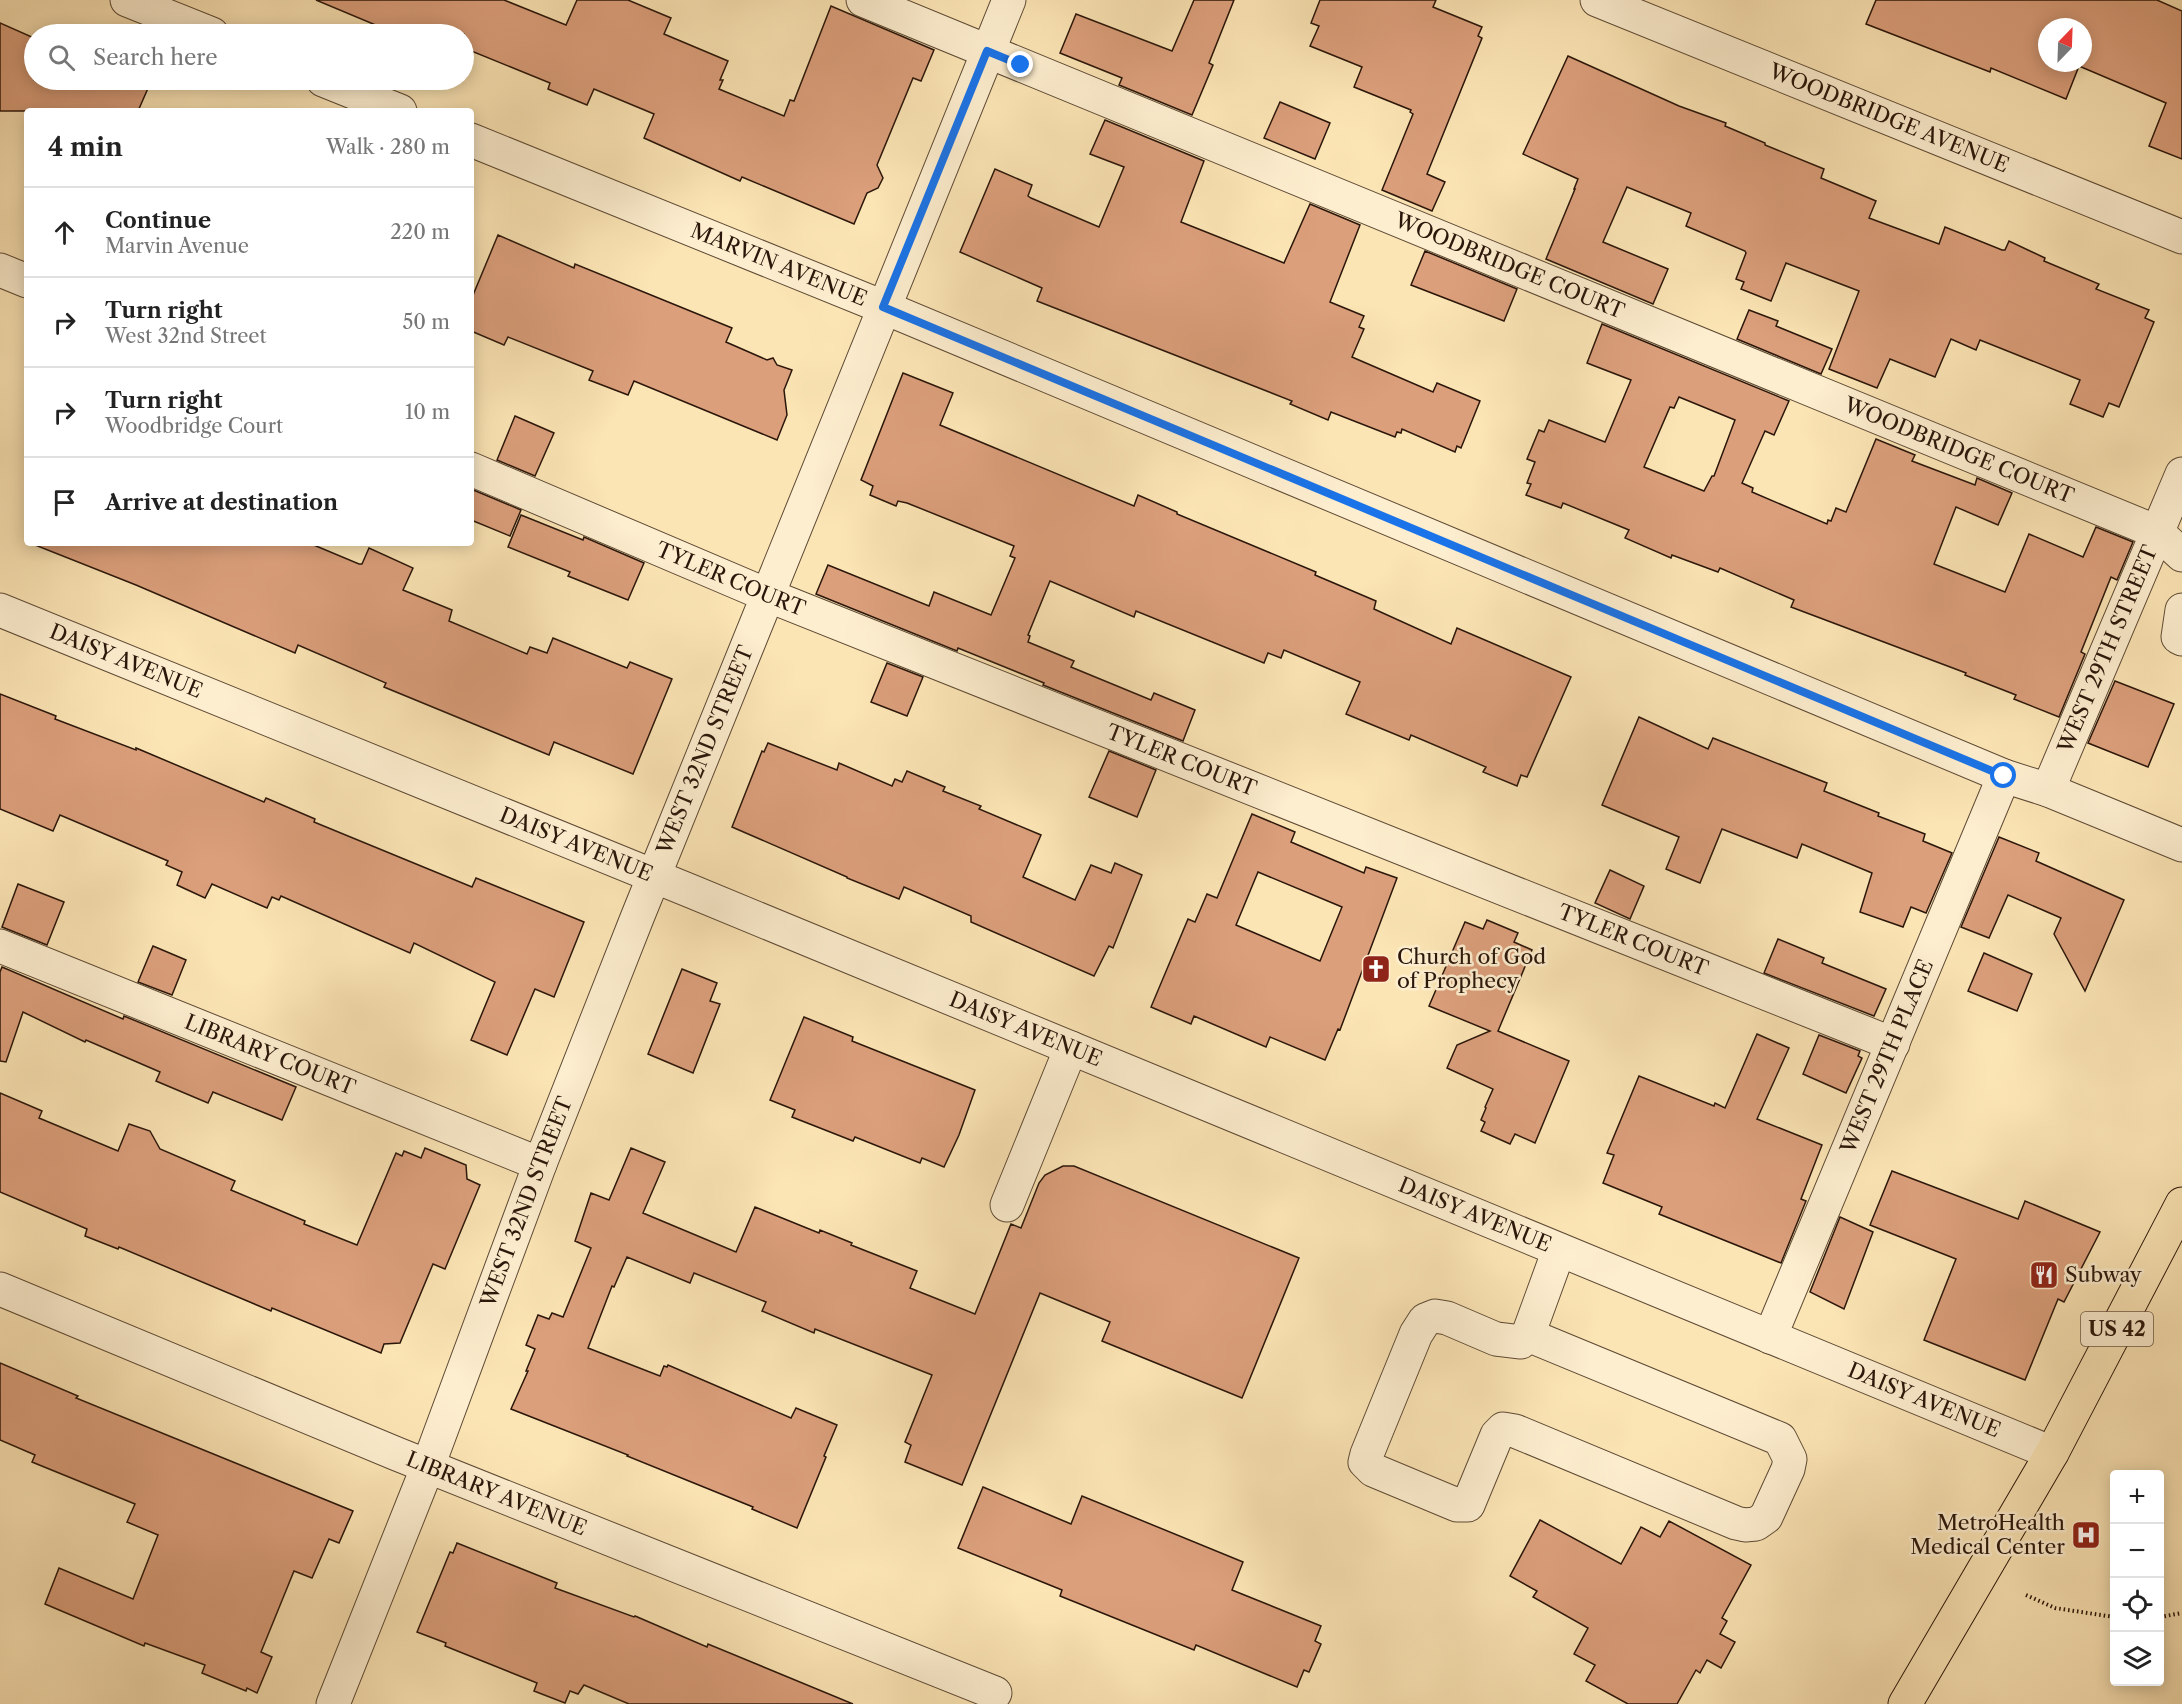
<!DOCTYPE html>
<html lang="en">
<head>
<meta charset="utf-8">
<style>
	body { margin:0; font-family:"Libre Caslon Text",serif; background:#f2f2f2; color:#222 }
	.controls { position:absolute; right:18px; bottom:18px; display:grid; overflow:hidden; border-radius:6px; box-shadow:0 3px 15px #0003 }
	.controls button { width:54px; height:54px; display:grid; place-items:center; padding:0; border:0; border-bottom:2px solid #e0e0e0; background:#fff; color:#222; font:30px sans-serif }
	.compass { position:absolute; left:2038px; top:18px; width:54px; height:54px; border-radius:50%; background:#fff; box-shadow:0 3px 15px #0003; rotate:23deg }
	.stop { position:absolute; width:18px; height:18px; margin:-14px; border:4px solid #1a73e8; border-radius:50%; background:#fff }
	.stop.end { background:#1a73e8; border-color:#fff; box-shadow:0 2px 6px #0008 }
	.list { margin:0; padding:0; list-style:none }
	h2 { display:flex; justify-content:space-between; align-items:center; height:78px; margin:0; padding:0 24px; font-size:26px }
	h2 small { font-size:20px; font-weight:400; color:#767676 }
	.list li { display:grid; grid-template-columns:39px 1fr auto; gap:18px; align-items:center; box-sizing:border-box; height:90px; padding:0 24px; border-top:2px solid #e0e0e0 }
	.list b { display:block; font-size:22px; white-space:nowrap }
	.list p { margin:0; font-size:20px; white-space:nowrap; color:#767676 }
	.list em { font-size:20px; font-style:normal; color:#767676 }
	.icon { flex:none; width:33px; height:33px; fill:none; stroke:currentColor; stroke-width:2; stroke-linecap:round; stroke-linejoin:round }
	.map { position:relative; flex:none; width:2182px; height:1704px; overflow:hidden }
	.search { position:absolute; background:#fff; box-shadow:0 3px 15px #0003; left:24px; top:24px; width:450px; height:66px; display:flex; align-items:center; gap:15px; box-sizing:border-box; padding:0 21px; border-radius:33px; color:#767676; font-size:22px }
	.panel { position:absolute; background:#fff; box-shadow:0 3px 15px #0003; left:24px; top:108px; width:450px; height:438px; border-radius:6px }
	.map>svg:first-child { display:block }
	.building { fill:#db9f7b; stroke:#2a160a; stroke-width:1.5; fill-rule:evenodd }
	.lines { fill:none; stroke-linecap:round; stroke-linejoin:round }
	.minor-casing { stroke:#5e4a35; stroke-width:35 }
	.major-casing { stroke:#2a160a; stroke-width:35 }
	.path { stroke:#2a160a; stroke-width:4; stroke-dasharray:1.5 3; stroke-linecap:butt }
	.minor { stroke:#fdeecf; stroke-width:33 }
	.major { stroke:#fce5b5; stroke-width:33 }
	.route { stroke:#1a73e8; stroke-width:8 }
	.labels { text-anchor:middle; stroke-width:5; stroke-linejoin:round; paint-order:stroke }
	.shield { fill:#fdeecf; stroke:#695745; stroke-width:1.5 }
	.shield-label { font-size:20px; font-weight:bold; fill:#2a160a }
	.street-label { font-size:21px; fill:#2a160a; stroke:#fdeecf }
	.poi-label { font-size:21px; fill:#2a160a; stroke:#fdeecf; text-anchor:start }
</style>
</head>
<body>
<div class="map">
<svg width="2182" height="1704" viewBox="0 0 2182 1704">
	<rect width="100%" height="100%" fill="#fce5b5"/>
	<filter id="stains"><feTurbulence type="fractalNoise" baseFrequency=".00333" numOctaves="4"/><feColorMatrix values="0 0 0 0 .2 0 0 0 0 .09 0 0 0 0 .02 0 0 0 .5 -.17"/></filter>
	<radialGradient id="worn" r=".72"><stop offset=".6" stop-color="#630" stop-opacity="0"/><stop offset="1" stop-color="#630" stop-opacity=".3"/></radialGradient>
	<g class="building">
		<polygon points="316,0 504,0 566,25 577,0 628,0 671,18 664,34 728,61 720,80 723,80 719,89 784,116 790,100 794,101 831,6 934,50 921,81 913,78 877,165 883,178 878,188 867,193 854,224 742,177 740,181 644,138 654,114 594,89 587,105 548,89 550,83 464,48 464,34 397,34"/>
		<polygon points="1194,0 1234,0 1209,63 1213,65 1192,115 1119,85 1122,78 1060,53 1076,14 1172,51"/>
		<polygon points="1320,0 1436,0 1433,7 1482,27 1478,36 1482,38 1427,174 1445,182 1432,211 1382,190 1413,114 1410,112 1411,110 1354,87 1362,67 1310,46 1319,26 1311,23"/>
		<path d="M1876 0H2157L2182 11V159L2149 146 2166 103 2079 66 2066 99 1991 68 1990 72 1866 24ZM2047 27H2083V63H2047Z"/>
		<polygon points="0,23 34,38 34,80 133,80 149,86 138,111 0,111"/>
		<polygon points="1568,56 1679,106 1726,123 1725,126 1765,143 1765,145 1824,169 1821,178 1876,201 1869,218 1939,244 1945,227 2002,250 2005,250 2009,241 2045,258 2044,261 2099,284 2096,289 2149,310 2145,318 2154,322 2119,407 2109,403 2103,417 2070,404 2080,380 1980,340 1976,350 1951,339 1935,377 1890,359 1877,388 1829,369 1859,291 1786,263 1771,301 1741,289 1744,282 1736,279 1746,253 1745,251 1686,226 1691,213 1627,187 1603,242 1668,269 1653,304 1546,259 1575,189 1574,189 1578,179 1523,154"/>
		<polygon points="1280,102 1330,123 1315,159 1264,138"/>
		<polygon points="1105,120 1204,161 1181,222 1284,263 1310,204 1360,225 1330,302 1364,316 1359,327 1364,329 1352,357 1433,392 1437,383 1480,401 1461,448 1457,446 1455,452 1402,429 1401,433 1397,432 1395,437 1331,412 1328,420 1290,404 1292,401 1037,301 1042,288 960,252 995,169 1032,185 1028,196 1031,198 1099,227 1124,167 1090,154"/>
		<polygon points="498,235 574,268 575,264 732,328 726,342 767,360 773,358 777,365 792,370 784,390 787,415 777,440 634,381 628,395 589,380 593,371 508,337 504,345 471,331 471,300"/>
		<polygon points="1425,251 1517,289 1504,321 1411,285"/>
		<polygon points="1749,310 1778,321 1776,326 1832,349 1821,374 1737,339"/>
		<path d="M1602 324 1789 401 1774 435 1765 431 1742 483 1753 488 1752 492 1827 524 1828 520 1831 521 1836 508 1846 512 1876 439 1915 455 1912 461 1975 485 1977 478 2012 493 1998 525 1956 507 1934 564 2005 592 2029 534 2083 557 2096 527 2133 542 2117 580 2111 577 2081 652 2085 654 2059 717 2014 699 2016 695 1965 675 1966 673 1791 607 1794 600 1720 568 1718 572 1672 555 1671 558 1625 538 1629 530 1563 503 1561 508 1526 495 1531 484 1527 483 1535 462 1527 459 1539 430 1544 432 1549 420 1605 442 1631 380 1587 363ZM1679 397 1735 420 1714 476H1712L1704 491 1644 467 1670 407 1674 408Z"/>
		<polygon points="903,373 953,393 940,425 1134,506 1138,495 1177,512 1177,514 1316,572 1315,575 1376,601 1374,609 1451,644 1457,628 1571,677 1527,777 1521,775 1517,786 1483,772 1486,767 1411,735 1409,740 1346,714 1360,682 1284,650 1281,658 1268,653 1264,663 1136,611 1134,617 1050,581 1028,635 1030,636 1028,642 1074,661 1071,667 1151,700 1154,693 1195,710 1183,741 1043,685 1044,683 958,648 957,651 816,594 828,565 929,606 934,592 991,615 1015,558 1010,556 1014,546 907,503 898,501 896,506 870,495 873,486 861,480"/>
		<polygon points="515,416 554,433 535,476 497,460"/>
		<polygon points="471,489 521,510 510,536 471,520"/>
		<polygon points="521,515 583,540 584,537 644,563 628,600 568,576 570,572 508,547"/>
		<polygon points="35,543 309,543 359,564 362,564 369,548 413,568 403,590 452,610 449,621 527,654 530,647 547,653 553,638 627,668 630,662 672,679 633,774 554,742 549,755 384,687 386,683 298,645 295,653 136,585 35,545"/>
		<polygon points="887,663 923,677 907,716 871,702"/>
		<polygon points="2115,681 2174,704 2148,767 2088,743"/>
		<polygon points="0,694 56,716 55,719 136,750 136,748 264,802 266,798 315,819 314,822 472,887 476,878 584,922 554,997 535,989 507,1055 471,1040 495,982 414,943 410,953 281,896 279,900 272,897 267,908 212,884 205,898 177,885 182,872 166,865 168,861 60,815 53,831 0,809"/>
		<polygon points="1639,717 1708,749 1713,738 1827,783 1824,791 1879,813 1878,816 1925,834 1923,841 1952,853 1926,913 1911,907 1903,927 1860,912 1872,873 1802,844 1797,858 1722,829 1700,883 1666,869 1679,837 1602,805"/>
		<polygon points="768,743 837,770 839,763 892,786 895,779 902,782 907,771 945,787 943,791 981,806 979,809 1041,835 1023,877 1075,900 1091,865 1111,873 1115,863 1142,875 1113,948 1109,946 1094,976 971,922 971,916 904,887 899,899 847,878 847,877 732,827 762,751 764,752"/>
		<polygon points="1109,751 1156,770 1137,817 1089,797"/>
		<path d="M1252 814 1295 832 1291 842 1364 873 1366 867 1397 878 1340 1030 1338 1029 1325 1060 1270 1037 1266 1047 1194 1016 1191 1024 1151 1007 1188 919 1195 922 1207 894 1217 898ZM1258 872 1342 907 1320 961 1236 925Z"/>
		<polygon points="1999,837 2039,853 2036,861 2124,900 2085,991 2054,934 2061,918 2008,895 1989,938 1961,927"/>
		<polygon points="1610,870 1644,886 1630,919 1595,903"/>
		<polygon points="18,884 64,902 47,945 2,927"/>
		<polygon points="1487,920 1518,933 1514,942 1532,950 1498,1031 1569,1061 1535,1143 1515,1134 1510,1144 1481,1131 1485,1122 1481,1120 1486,1108 1485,1107 1493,1089 1447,1068 1457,1045 1490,1031 1429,1006 1465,922 1483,929"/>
		<polygon points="1778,939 1824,958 1822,963 1886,989 1874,1016 1764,973"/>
		<polygon points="153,946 186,960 172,995 138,982"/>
		<polygon points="1984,953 2032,974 2017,1011 1968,991"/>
		<polygon points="2,967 123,1019 124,1016 296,1087 282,1120 213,1092 208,1103 156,1081 160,1072 86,1040 85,1042 23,1012 6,1062 0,1061 0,972"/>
		<polygon points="682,969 717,983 710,1001 720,1004 693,1073 648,1054"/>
		<polygon points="804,1017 853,1037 852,1041 975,1090 959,1135 944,1167 922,1158 920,1163 855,1137 853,1141 792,1117 795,1110 770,1100"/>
		<polygon points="1757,1034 1789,1048 1757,1119 1822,1145 1801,1199 1806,1201 1781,1263 1659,1214 1662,1207 1603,1183 1614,1155 1607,1153 1639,1076 1714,1106 1715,1103 1725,1108"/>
		<polygon points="1819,1035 1860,1051 1858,1056 1862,1058 1846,1093 1803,1074"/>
		<polygon points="0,1093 42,1111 39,1118 118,1151 129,1124 150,1131 160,1149 235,1181 231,1190 305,1221 304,1224 357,1245 396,1153 402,1156 404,1151 421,1158 425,1148 466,1165 467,1179 480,1185 445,1269 433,1264 400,1343 384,1344 381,1353 272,1308 271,1311 119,1247 118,1249 85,1236 87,1229 0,1192"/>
		<polygon points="631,1148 665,1162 643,1213 736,1252 755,1207 819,1233 820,1230 852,1243 851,1245 917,1271 910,1288 975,1314 1011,1224 1021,1228 1039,1183 1045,1175 1063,1166 1074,1166 1299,1258 1242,1398 1102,1341 1110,1322 1040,1293 962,1485 905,1462 911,1445 905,1442 932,1375 815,1329 814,1333 762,1311 766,1302 694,1273 690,1283 627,1257 614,1287 612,1286 588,1348 660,1376 664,1366 667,1367 668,1365 791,1418 796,1408 837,1425 824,1456 826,1457 797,1528 752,1509 753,1507 627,1456 628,1455 511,1409 528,1371 526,1371 535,1349 526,1345 538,1315 549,1319 552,1313 563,1317 591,1248 575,1241 591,1193 609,1200"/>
		<polygon points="1892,1171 2018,1219 2025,1201 2100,1232 2064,1302 2058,1299 2025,1380 1924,1340 1956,1259 1870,1225"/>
		<polygon points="1840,1217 1873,1232 1844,1309 1810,1292"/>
		<polygon points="0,1363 78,1396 76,1398 353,1511 339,1543 329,1539 312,1578 294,1571 261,1652 272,1657 257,1693 247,1688 246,1691 202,1673 205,1665 145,1643 144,1646 45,1604 59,1568 133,1599 158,1535 127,1522 135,1504 32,1462 35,1455 0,1440"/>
		<polygon points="983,1487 1071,1524 1082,1496 1243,1562 1232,1590 1321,1626 1315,1641 1321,1644 1309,1672 1304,1670 1297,1687 1196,1645 1194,1650 1060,1596 1062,1590 958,1548"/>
		<polygon points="1540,1520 1621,1564 1641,1527 1660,1537 1669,1521 1751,1565 1722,1618 1727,1621 1720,1634 1735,1642 1721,1668 1707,1660 1700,1673 1696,1670 1677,1704 1628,1704 1586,1681 1595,1665 1574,1654 1588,1628 1533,1597 1537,1591 1510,1576"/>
		<polygon points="457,1543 557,1583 555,1588 634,1617 635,1616 707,1647 708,1644 853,1704 629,1704 584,1685 578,1694 570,1691 565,1703 534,1691 537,1683 445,1646 446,1643 417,1632 450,1552 453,1553"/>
	</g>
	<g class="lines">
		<g class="minor-casing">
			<g id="minor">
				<polyline points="127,0 212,34"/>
				<path id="s1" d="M863 0 2157 532 2182 555"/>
				<path id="s2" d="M1597 0 2182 237"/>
				<polyline points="323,80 400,111"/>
				<path id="s3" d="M471 140 883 307 2004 776 2048 790 2182 845"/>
				<polyline points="0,270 27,281"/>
				<path id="s4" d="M471 469 767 595 1893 1044"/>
				<path id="s5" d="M0 610 693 892 2052 1453"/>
				<polyline points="2182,610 2178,637 2182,639"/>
				<path id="s6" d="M2048 790 2182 474"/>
				<path id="s7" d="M0 946 540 1164"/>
				<polyline points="1007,1205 1071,1048"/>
				<path id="s8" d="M0 1289 397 1454 995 1693"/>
				<polygon points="1435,1316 1447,1318 1496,1339 1521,1342 1528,1335 1780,1439 1790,1459 1788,1469 1766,1517 1756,1524 1745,1525 1736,1523 1515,1431 1503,1429 1497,1435 1468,1505 1457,1505 1373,1470 1365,1462 1367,1454 1416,1334 1425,1320"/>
				<polyline points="1528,1335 1559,1250"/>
				<path id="s9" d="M1770 1337 2004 776"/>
				<path id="s10" d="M333 1704 428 1466 540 1164 637 918 1009 0"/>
			</g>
		</g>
		<g class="major-casing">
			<polyline id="major" points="1905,1704 2052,1453 2182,1204"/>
		</g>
		<g class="path">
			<polyline points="2026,1595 2055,1608 2114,1617"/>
			<polyline points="2160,1617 2182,1613"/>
		</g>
		<use href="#minor" class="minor"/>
		<use href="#major" class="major"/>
	</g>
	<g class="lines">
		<polyline class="route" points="1021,65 987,51 883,307 2004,776"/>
	</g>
	<defs>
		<g id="church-square" transform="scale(1.5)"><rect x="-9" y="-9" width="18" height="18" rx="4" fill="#8f2418" stroke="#fdeecf"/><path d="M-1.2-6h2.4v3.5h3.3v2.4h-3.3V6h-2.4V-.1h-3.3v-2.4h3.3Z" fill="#fff"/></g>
		<g id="restaurant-square" transform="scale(1.5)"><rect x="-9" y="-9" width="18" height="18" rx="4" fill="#8f2418" stroke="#fdeecf"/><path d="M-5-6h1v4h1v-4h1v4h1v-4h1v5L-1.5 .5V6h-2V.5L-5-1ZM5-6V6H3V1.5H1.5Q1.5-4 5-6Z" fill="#fff"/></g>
		<g id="hospital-square" transform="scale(1.5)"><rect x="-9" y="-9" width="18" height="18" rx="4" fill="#8f2418" stroke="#fdeecf"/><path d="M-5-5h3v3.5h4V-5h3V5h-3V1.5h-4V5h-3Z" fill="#fff"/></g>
	</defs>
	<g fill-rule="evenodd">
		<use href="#church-square" x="1376" y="969"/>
		<use href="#restaurant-square" x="2044" y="1275"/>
		<use href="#hospital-square" x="2086" y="1535"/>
	</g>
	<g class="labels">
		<rect class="shield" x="2081" y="1312" width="72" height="34" rx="4.5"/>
		<g class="shield-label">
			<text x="2117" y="1336">US 42</text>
		</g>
		<g class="street-label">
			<text dy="7" stroke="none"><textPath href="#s2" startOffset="315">WOODBRIDGE AVENUE</textPath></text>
			<text dy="7" stroke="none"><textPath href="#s3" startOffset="332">MARVIN AVENUE</textPath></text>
			<text dy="7" stroke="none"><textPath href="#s1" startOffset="699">WOODBRIDGE COURT</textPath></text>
			<text dy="7" stroke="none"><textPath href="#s1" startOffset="1185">WOODBRIDGE COURT</textPath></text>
			<text dy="7" stroke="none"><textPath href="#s4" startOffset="282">TYLER COURT</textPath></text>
			<text dy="7" stroke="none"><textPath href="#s6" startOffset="153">WEST 29TH STREET</textPath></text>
			<text dy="7" stroke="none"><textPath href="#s5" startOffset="136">DAISY AVENUE</textPath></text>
			<text dy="7" stroke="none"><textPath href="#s10" startOffset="1024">WEST 32ND STREET</textPath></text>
			<text dy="7" stroke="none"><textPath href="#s4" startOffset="768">TYLER COURT</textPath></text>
			<text dy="7" stroke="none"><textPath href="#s5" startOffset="622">DAISY AVENUE</textPath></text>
			<text dy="7" stroke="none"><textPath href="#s4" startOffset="1254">TYLER COURT</textPath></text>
			<text dy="7" stroke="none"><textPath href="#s5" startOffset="1108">DAISY AVENUE</textPath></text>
			<text dy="7" stroke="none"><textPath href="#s7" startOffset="291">LIBRARY COURT</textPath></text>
			<text dy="7" stroke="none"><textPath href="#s9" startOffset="304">WEST 29TH PLACE</textPath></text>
			<text dy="7" stroke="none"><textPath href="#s10" startOffset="538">WEST 32ND STREET</textPath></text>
			<text dy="7" stroke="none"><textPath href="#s5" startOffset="1594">DAISY AVENUE</textPath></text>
			<text dy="7" stroke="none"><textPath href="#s5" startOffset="2080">DAISY AVENUE</textPath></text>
			<text dy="7" stroke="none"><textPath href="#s8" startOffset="537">LIBRARY AVENUE</textPath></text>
		</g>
		<g class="poi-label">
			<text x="1397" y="964">Church of God<tspan x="1397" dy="24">of Prophecy</tspan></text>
			<text x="2065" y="1282">Subway</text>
			<text x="2065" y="1530" text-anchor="end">MetroHealth<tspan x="2065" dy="24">Medical Center</tspan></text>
		</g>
	</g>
	<rect width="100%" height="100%" filter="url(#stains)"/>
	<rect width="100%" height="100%" fill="url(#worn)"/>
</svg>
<div class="controls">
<button>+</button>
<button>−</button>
<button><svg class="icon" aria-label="locate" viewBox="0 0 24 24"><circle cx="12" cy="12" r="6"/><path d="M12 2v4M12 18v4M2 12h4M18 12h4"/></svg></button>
<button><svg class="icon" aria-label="layers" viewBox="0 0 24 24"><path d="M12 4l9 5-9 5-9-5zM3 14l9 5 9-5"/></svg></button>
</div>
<svg class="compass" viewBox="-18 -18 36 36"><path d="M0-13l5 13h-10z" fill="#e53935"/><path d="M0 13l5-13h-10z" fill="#767676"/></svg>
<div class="stop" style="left:2004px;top:776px"></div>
<div class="stop end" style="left:1021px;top:65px"></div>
<div class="search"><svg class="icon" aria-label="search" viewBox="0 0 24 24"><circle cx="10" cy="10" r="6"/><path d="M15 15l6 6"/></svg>Search here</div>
<section class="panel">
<h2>4 min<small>Walk · 280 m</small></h2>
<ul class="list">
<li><svg class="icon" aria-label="ahead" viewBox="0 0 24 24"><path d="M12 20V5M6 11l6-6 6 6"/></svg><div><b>Continue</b><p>Marvin Avenue</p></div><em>220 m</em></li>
<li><svg class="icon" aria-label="right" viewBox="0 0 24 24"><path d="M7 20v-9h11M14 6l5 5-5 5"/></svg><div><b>Turn right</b><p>West 32nd Street</p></div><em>50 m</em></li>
<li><svg class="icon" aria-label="right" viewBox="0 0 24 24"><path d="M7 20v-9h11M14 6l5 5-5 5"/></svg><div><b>Turn right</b><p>Woodbridge Court</p></div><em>10 m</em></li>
<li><svg class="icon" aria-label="arrive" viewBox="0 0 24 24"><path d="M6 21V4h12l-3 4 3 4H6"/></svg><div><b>Arrive at destination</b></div></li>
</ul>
</section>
</div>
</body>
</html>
